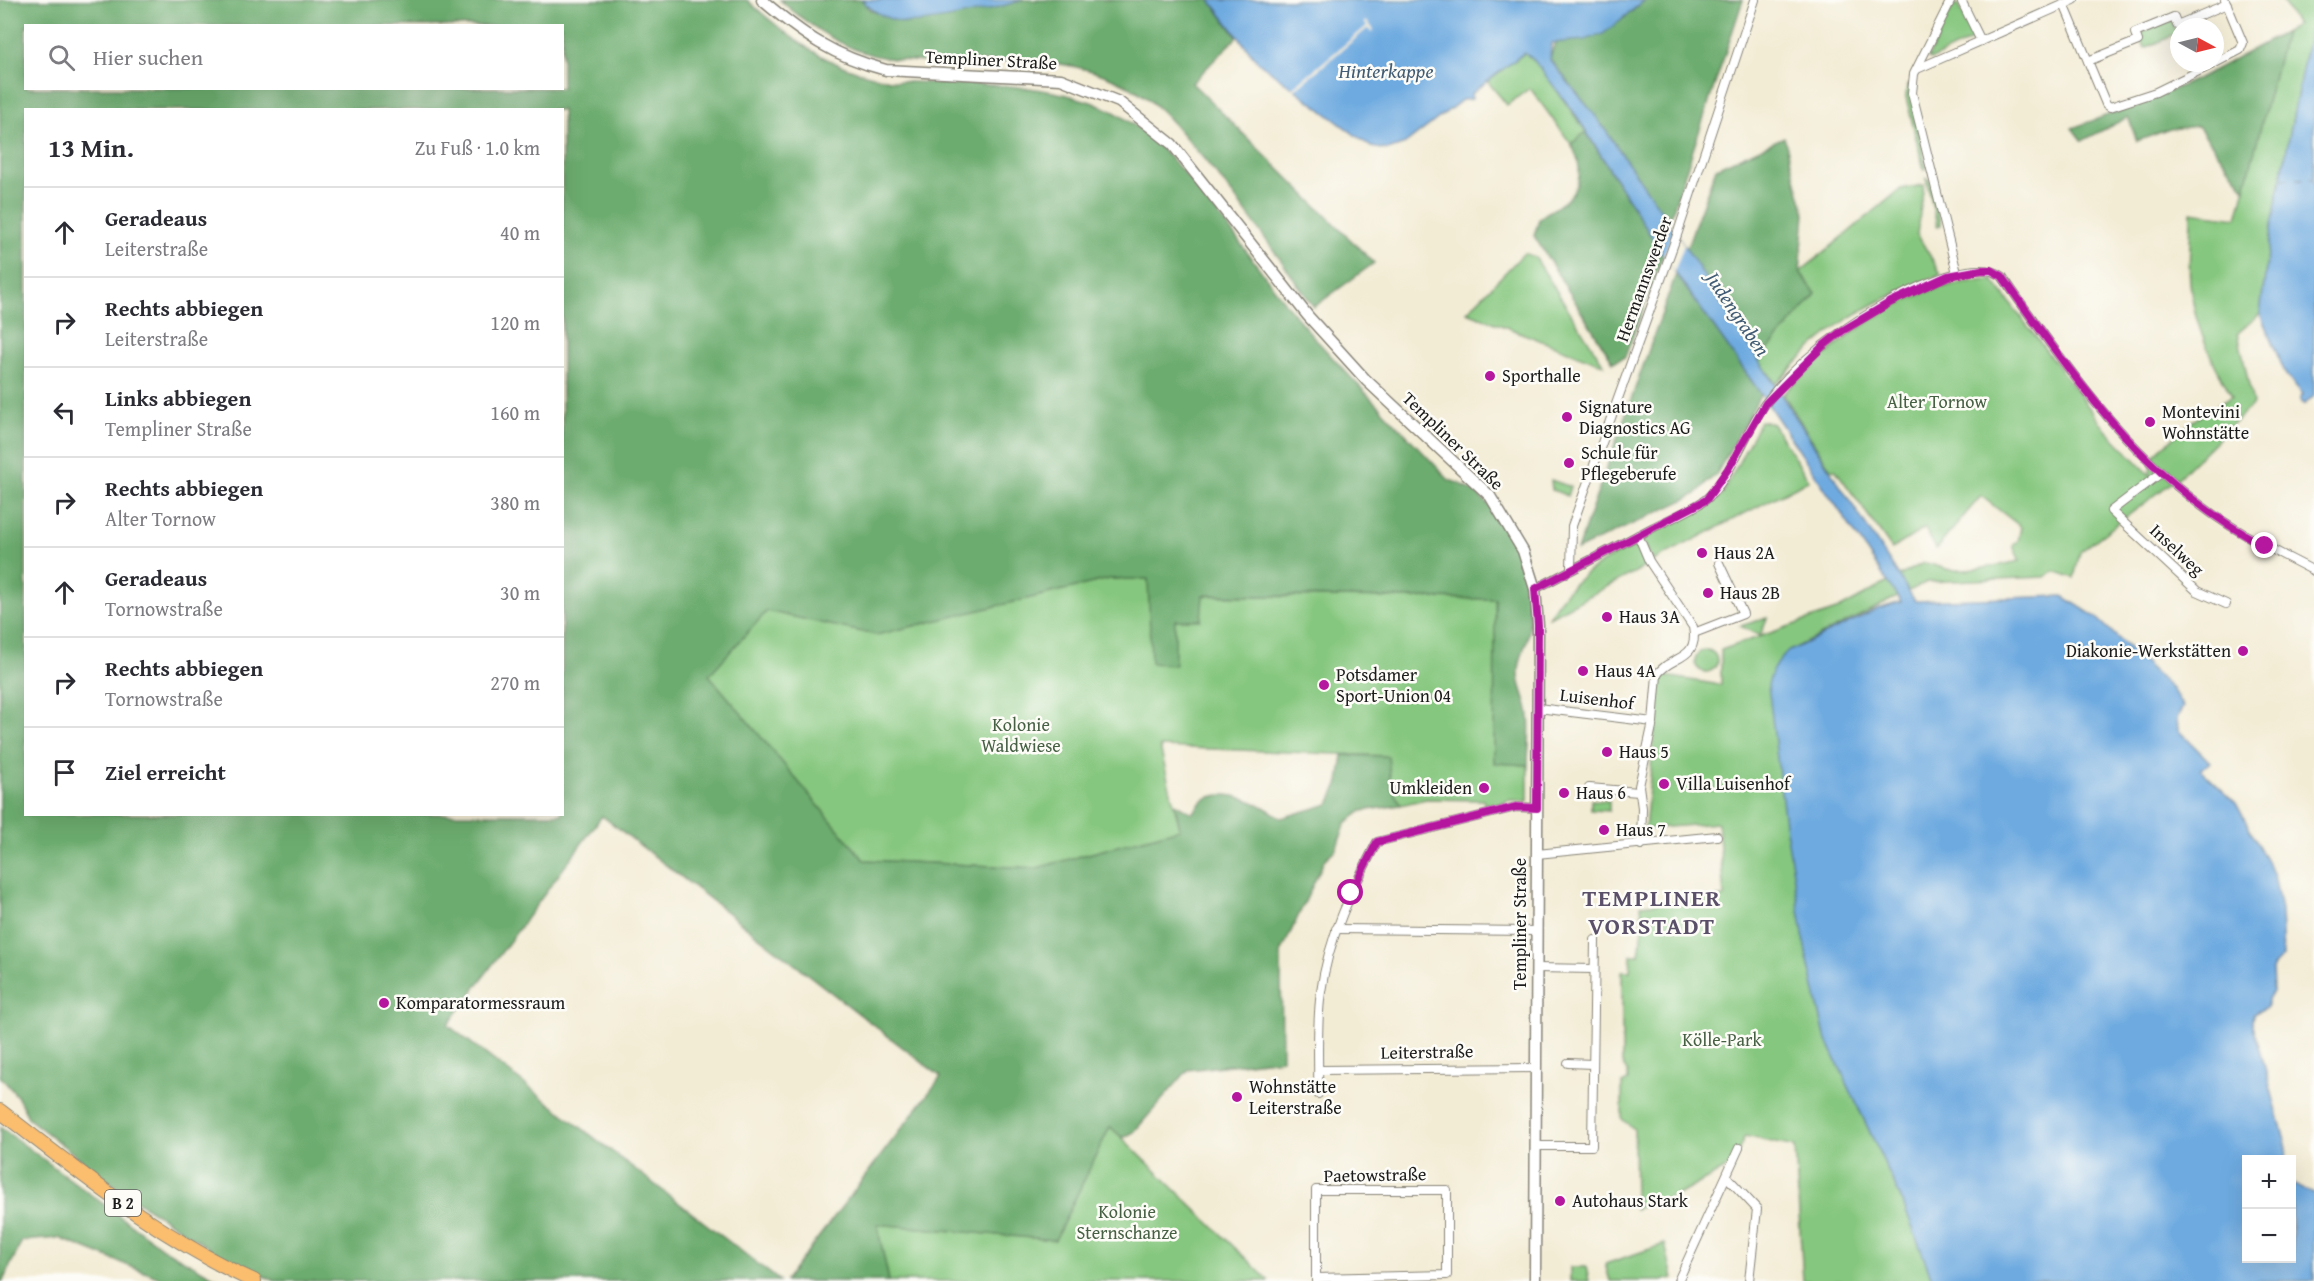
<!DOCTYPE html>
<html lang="de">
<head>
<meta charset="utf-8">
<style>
	body { margin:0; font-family:"Gentium Book Plus",serif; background:#f7f7f7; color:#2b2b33 }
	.controls { position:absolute; right:18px; bottom:18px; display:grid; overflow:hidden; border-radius:0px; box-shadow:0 6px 24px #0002 }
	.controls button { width:54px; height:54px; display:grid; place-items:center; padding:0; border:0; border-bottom:2px solid #e1e1e2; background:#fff; color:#2b2b33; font:30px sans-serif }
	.compass { position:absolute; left:2170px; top:18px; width:54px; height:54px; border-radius:50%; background:#fff; box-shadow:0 6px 24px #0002; rotate:97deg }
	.stop { position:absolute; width:18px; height:18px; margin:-14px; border:4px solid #b5179e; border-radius:50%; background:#fff }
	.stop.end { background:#b5179e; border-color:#fff; box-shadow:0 2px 6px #0008 }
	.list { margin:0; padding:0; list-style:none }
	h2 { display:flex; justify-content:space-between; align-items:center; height:78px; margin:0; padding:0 24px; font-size:26px }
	h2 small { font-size:20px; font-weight:400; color:#7c7c81 }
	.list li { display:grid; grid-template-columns:39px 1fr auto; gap:18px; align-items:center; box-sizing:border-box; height:90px; padding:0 24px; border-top:2px solid #e1e1e2 }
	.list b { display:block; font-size:22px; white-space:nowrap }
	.list p { margin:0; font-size:20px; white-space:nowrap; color:#7c7c81 }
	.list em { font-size:20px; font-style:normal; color:#7c7c81 }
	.icon { flex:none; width:33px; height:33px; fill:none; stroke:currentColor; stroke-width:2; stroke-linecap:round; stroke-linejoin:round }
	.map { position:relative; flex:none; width:2314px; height:1281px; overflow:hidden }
	.search { position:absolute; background:#fff; box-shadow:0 6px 24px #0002; left:24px; top:24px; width:540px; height:66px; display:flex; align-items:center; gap:15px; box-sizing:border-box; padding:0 21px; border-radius:0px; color:#7c7c81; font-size:22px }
	.panel { position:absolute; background:#fff; box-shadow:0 6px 24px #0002; left:24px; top:108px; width:540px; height:708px; border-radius:0px }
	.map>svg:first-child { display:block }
	.green { fill:#86c77f; stroke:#51724e; stroke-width:1.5 }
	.forest { fill:#6cac6e; stroke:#446445; stroke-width:1.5; fill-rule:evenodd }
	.water { fill:#6eaae0; stroke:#45637e; stroke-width:1.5 }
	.pier { fill:#f3ecd5 }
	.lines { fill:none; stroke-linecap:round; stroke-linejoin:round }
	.ferry { stroke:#415c74; stroke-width:1.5; stroke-dasharray:8 6; stroke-linecap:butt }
	.minor-casing { stroke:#888478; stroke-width:10 }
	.tertiary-casing { stroke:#888478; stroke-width:13 }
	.primary-casing { stroke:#888478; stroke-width:16 }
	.minor { stroke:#fff; stroke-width:8 }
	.tertiary { stroke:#fff; stroke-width:10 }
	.primary { stroke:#fbbd6e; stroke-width:14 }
	.route { stroke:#b5179e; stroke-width:8 }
	.poi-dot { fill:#b5179e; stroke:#fdfcf7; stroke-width:2 }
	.labels { text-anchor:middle; stroke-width:5; stroke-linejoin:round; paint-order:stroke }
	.shield { fill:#fdfcf7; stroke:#605f5e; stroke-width:1.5 }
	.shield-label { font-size:16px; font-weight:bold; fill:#1c1c1c }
	.street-label { font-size:18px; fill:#1c1c1c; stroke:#fdfcf7 }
	.poi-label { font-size:18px; fill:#1c1c1c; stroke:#fdfcf7; text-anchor:start }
	.park-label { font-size:18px; fill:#466044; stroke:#fdfcf7 }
	.water-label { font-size:20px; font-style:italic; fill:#415c74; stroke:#fdfcf7 }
	.district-label { font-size:24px; font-weight:bold; letter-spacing:1.5px; fill:#5a506a; stroke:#fdfcf7 }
</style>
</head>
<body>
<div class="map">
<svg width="2314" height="1281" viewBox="0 0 2314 1281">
	<rect width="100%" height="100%" fill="#fdfcf7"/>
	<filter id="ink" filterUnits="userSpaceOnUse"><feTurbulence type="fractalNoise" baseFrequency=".0167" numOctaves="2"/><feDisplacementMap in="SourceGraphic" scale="12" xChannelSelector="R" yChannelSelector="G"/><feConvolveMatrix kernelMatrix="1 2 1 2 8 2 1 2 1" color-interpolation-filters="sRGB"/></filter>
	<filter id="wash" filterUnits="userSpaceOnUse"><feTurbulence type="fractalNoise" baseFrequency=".008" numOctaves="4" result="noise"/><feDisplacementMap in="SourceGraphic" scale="24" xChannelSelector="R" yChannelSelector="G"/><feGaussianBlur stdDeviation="1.35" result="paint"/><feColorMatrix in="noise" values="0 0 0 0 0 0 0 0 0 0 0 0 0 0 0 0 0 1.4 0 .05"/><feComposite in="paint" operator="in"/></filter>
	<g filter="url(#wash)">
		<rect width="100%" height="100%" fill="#f3ecd5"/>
		<g class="green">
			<path d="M2282 0H2314V9L2271 230 2260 314 2238 333 2253 404 2179 477 2080 552 2074 578 2054 571 2045 577 1927 582 1787 652 1806 952 1825 1036 1903 1203 1933 1281H1803L1795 1147 1745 1136 1732 1165 1680 1194 1635 1209 1634 1129 1622 1119V1084L1628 1081V1072L1622 1064V971H1630L1631 955H1639L1643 926 1641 905 1724 897 1718 823 1645 829 1660 675 1721 685V650L1839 609 1923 563C1935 563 1942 570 1954 570 1977 571 1998 565 2020 561L2013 546 2018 541 2021 527 1981 496 1936 549 1925 528 1892 549 1835 469 1831 470 1783 394C1841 337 1907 281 1993 280L2106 430 2150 475 2154 455 2191 422 2232 396C2211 360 2194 325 2190 283 2188 260 2191 235 2191 212L2237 218 2285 32 2297 25Z"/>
			<polygon points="1958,4 1976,38 1932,59 1928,58 1953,5"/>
			<polygon points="2171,19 2177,34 2145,48 2138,34"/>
			<polygon points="1525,53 1539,65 1586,132 1571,144 1530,88 1507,105 1487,81"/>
			<polygon points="1907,84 1910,84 1926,167 1924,170 1906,97"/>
			<polygon points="1926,178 1930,180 1941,225 1937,226"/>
			<path d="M1924 185 1917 234 1941 274C1908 288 1875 301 1845 321 1819 338 1797 362 1776 384L1759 360 1816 294 1800 272 1901 189Z"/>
			<polygon points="1524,253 1535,257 1604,365 1467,312"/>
			<polygon points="1760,421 1772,423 1809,480 1653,561 1642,540 1722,495"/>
			<polygon points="1551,480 1571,487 1568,496 1552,490"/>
			<path d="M1635 544 1647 566 1549 617C1568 580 1600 563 1635 544Z"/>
			<polygon points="1109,579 1148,579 1149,595 1496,599 1494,763 1528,765 1528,801 1509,800 1486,809 1483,800 1426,799 1401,805 1391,787 1387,756 1160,747 1180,829 1037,868 864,860 708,675 767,611 876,635"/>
			<polygon points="1767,618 1760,636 1740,626"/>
			<circle cx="1706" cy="661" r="11"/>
			<polygon points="1591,800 1609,801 1609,811 1591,810"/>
			<polygon points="1110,1126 1269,1281 889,1281 876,1224 1055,1240"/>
			<polygon points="1665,1244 1673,1278 1661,1281 1610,1281 1605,1264"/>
			<polygon points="1570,1267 1586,1267 1589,1281 1570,1281"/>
		</g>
		<g class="forest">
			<path d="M0 0H747C795 43 831 70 896 81 966 86 1040 79 1106 108 1172 137 1247 256 1294 314 1342 372 1398 424 1449 480 1505 494 1534 577 1529 630 1527 645 1518 659 1519 674 1519 686 1526 698 1528 710 1532 726 1528 747 1528 765L1494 763 1495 599 1203 595 1201 620H1175V665L1151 663 1148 579H1109L876 635 767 611 709 675 864 860 1037 868 1180 829 1175 803 1192 813C1196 809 1201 801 1205 799 1229 787 1262 804 1281 818L1329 804 1339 782 1343 755 1388 756 1391 787 1401 805 1362 811 1346 823 1336 849 1325 859 1281 953 1282 1059 1188 1070 1134 1132 1123 1138 1110 1127 1055 1240 877 1224 889 1281H785L941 1077 602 816 448 1025 780 1281H275L226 1259 124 1193 29 1119 17 1096 0 1076ZM26 26H562V88H26ZM26 110H562V814H26Z"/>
			<path d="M780 0H862L870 10 904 23 947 18 1022 0H1210L1237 37 1192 83 1374 263 1314 307C1274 251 1236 195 1191 144 1173 123 1156 102 1132 88 1048 42 972 72 886 58 847 52 809 26 780 0Z"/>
			<path d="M1645 0H1743L1669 222 1597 118 1550 59 1555 42C1600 39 1611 30 1645 0Z"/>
			<polygon points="2285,32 2245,189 2198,126 2170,129 2137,141 2128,117 2082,141 2072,128 2152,99 2201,77"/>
			<path d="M1586 132 1663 255 1625 357 1613 362 1534 236 1539 219C1545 213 1551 211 1558 206 1583 189 1584 168 1571 144Z"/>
			<polygon points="1784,137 1805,214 1800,272 1816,294 1759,360 1686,249 1716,168"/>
			<polygon points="1676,274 1761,394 1717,473 1695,495 1577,550"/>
			<polygon points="0,1127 164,1249 221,1281 167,1281 59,1238 22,1241 3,1281 0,1281"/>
		</g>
		<g class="water">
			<path d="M862 0H1022C1002 7 921 26 902 22 887 19 872 11 862 0Z"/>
			<polygon points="1210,0 1645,0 1603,34 1585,40 1551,43 1550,60 1597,118 1669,222 1915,601 2063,596 2096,617 2172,689 2183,707 2177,718 2178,730 2210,762 2201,770 2236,803 2274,875 2281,910 2283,957 2272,966 2273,992 2267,999 2267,1007 2253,1014 2252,1021 2287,1147 2286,1159 2246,1160 2246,1258 2292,1258 2292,1184 2314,1194 2314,1281 1933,1281 1903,1203 1825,1036 1806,952 1785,824 1768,685 1773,669 1787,652 1878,609 1901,602 1761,394 1663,255 1576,115 1533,59 1524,53 1471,94 1472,99 1462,100 1405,144 1388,150 1371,147 1257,61"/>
			<polygon points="2314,9 2314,395 2304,405 2300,399 2303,394 2286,375 2260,314 2271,230"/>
		</g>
		<g class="pier">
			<polygon points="1366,21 1374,30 1372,32 1368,28 1294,90 1292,88 1367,26 1364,22"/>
			<polygon points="1675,231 1684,245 1674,272 1663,255"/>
		</g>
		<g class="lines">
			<polyline class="ferry" points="2282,179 2314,179"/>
		</g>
	</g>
	<g filter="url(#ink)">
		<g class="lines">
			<g class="minor-casing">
				<g id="minor">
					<polyline points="1951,0 1914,74 1912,93 1957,273"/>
					<polyline points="1961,0 1981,41"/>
					<polyline points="2064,4 2106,104 2110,107 2156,92 2215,63"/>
					<polyline points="2088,61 2138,41 2135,33 2174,17 2177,25 2227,4"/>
					<polyline points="2215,63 2240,50 2243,43 2225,0"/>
					<polyline points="1917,69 2074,0"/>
					<polyline points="2161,473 2111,511 2197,591 2226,604"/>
					<polyline points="1571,570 1572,526 1677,235 1755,0"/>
					<path d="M1535 589C1574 569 1613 548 1652 528 1669 519 1689 512 1705 500 1729 482 1746 430 1765 404 1785 377 1814 351 1841 332 1871 310 1968 251 2002 276 2062 361 2119 445 2203 507 2237 533 2276 551 2314 571"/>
					<polyline points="1694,633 1743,614 1719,563"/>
					<path d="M1538 708 1653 722 1657 675C1669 655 1700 662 1693 627L1649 561 1638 535"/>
					<polyline points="1589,788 1639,792"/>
					<polyline points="1641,845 1642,808 1639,786 1653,722"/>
					<polyline points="1537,854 1717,836"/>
					<polyline points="1336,929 1536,931"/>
					<polyline points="1536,968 1594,969"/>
					<polyline points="1568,1063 1593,1064"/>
					<polyline points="1319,1070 1535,1068"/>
					<path d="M1318 1094C1319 1061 1316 1025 1321 992 1328 938 1352 890 1377 842L1516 807 1537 808"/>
					<polyline points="1535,1146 1592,1146 1595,940"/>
					<polyline points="1727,1177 1757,1209 1749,1281"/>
					<polyline points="1316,1281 1316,1190 1447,1190 1447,1275 1316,1278"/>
					<polyline points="1678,1281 1739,1148"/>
				</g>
			</g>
			<g class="tertiary-casing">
				<path id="tertiary" d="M762 0C803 35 833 56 886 70L1061 79 1119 102 1172 144 1308 316 1366 380 1490 496 1523 551 1535 589 1538 625 1535 1281"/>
			</g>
			<g class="primary-casing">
				<path id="primary" d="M0 1111C81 1173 161 1239 254 1281"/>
			</g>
			<use href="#minor" class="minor"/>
			<use href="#tertiary" class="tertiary"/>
			<use href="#primary" class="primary"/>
		</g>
	</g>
	<g class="lines" filter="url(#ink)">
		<path class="route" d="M1351 893 1377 842 1516 807 1537 808 1538 625 1535 589 1706 500 1728 469 1766 403 1823 346 1842 331 1891 302 1948 276 1981 270H1991L2002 276C2078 383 2146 484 2265 546"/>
	</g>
	<g class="poi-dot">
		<circle cx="1490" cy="376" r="6"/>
		<circle cx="1567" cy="417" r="6"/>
		<circle cx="2150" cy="422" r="6"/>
		<circle cx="1569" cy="463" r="6"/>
		<circle cx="1702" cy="553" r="6"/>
		<circle cx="1708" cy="593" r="6"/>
		<circle cx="1607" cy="617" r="6"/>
		<circle cx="2243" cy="651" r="6"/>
		<circle cx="1583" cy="671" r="6"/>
		<circle cx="1324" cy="685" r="6"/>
		<circle cx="1607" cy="752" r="6"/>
		<circle cx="1664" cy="784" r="6"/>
		<circle cx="1484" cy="788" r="6"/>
		<circle cx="1564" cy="793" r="6"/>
		<circle cx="1604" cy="830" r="6"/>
		<circle cx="384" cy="1003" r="6"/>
		<circle cx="1237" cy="1097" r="6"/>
		<circle cx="1560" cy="1201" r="6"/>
	</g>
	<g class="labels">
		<rect class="shield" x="105" y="1190" width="36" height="26" rx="4.5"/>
		<g class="shield-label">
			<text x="123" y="1209">B 2</text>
		</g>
		<g class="street-label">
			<text transform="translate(991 60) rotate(3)" y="6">Templiner Straße</text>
			<text transform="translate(1644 279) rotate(-70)" y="6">Hermannswerder</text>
			<text transform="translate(1453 441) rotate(44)" y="6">Templiner Straße</text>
			<text transform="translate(2177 550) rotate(43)" y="6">Inselweg</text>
			<text transform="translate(1597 699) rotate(7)" y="6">Luisenhof</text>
			<text transform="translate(1520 924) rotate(-90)" y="6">Templiner Straße</text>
			<text transform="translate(1427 1052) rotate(-1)" y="6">Leiterstraße</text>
			<text transform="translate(1375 1175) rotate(-1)" y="6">Paetowstraße</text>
		</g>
		<g class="poi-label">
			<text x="1502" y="382">Sporthalle</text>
			<text x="1579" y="413">Signature<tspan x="1579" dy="21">Diagnostics AG</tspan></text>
			<text x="2162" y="418">Montevini<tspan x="2162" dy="21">Wohnstätte</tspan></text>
			<text x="1581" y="459">Schule für<tspan x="1581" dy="21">Pflegeberufe</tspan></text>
			<text x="1714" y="559">Haus 2A</text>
			<text x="1720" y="599">Haus 2B</text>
			<text x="1619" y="623">Haus 3A</text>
			<text x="2231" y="657" text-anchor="end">Diakonie-Werkstätten</text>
			<text x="1595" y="677">Haus 4A</text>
			<text x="1336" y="681">Potsdamer<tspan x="1336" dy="21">Sport-Union 04</tspan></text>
			<text x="1619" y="758">Haus 5</text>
			<text x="1676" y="790">Villa Luisenhof</text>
			<text x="1472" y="794" text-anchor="end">Umkleiden</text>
			<text x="1576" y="799">Haus 6</text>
			<text x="1616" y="836">Haus 7</text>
			<text x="396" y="1009">Komparatormessraum</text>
			<text x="1249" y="1093">Wohnstätte<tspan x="1249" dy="21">Leiterstraße</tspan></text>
			<text x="1572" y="1207">Autohaus Stark</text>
		</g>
		<g class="park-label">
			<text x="1937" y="408">Alter Tornow</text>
			<text x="1021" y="731">Kolonie<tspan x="1021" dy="21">Waldwiese</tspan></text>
			<text x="1722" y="1046">Kölle-Park</text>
			<text x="1127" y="1218">Kolonie<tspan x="1127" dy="21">Sternschanze</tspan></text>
		</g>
		<g class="water-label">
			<text x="1386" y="78">Hinterkappe</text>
			<text transform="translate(1738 314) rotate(56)" y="7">Judengraben</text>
		</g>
		<g class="district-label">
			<text x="1652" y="906">TEMPLINER<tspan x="1652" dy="28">VORSTADT</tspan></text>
		</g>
	</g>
</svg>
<div class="controls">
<button>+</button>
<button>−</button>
</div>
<svg class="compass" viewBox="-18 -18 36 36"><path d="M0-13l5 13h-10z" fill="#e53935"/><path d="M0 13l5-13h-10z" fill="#7c7c81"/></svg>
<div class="stop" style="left:1351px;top:893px"></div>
<div class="stop end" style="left:2265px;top:546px"></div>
<div class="search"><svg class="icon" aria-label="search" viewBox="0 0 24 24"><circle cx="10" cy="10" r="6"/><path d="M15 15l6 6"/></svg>Hier suchen</div>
<section class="panel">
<h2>13 Min.<small>Zu Fuß · 1.0 km</small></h2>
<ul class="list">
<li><svg class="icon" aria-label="ahead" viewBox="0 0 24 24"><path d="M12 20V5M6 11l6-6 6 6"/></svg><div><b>Geradeaus</b><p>Leiterstraße</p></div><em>40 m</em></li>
<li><svg class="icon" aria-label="right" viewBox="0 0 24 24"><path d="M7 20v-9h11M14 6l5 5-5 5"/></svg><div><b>Rechts abbiegen</b><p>Leiterstraße</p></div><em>120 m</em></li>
<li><svg class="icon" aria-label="left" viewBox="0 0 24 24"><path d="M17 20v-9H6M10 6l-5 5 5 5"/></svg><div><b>Links abbiegen</b><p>Templiner Straße</p></div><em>160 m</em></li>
<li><svg class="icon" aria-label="right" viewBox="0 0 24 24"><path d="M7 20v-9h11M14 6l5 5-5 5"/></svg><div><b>Rechts abbiegen</b><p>Alter Tornow</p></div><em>380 m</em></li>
<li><svg class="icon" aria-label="ahead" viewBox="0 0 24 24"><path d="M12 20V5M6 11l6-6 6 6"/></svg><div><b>Geradeaus</b><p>Tornowstraße</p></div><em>30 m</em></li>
<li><svg class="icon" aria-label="right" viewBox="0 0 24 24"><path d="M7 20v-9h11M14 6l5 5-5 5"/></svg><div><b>Rechts abbiegen</b><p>Tornowstraße</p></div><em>270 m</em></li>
<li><svg class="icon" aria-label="arrive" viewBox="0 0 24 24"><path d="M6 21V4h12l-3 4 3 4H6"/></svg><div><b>Ziel erreicht</b></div></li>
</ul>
</section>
</div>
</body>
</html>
